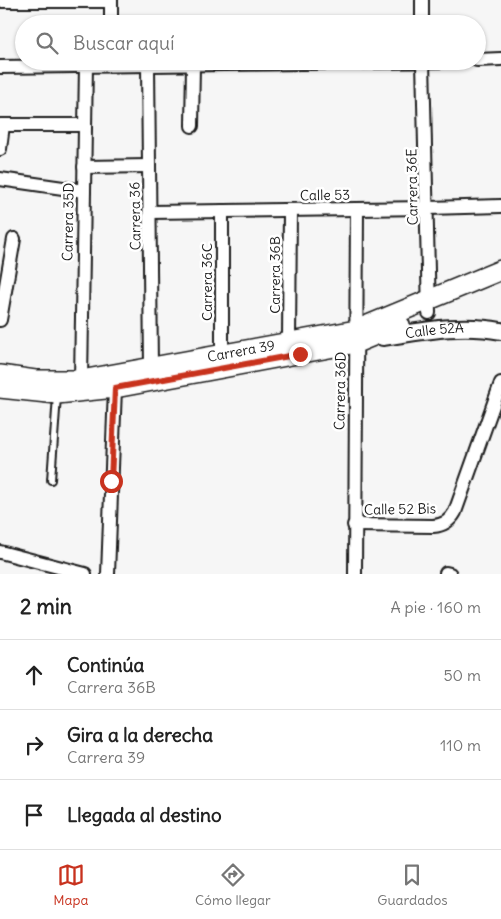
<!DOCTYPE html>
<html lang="es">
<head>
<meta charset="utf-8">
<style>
	body { margin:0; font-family:Delius,sans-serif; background:#f2f2f2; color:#222 }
	.stop { position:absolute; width:15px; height:15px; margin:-11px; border:4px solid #c8321e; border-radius:50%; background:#fff }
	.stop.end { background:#c8321e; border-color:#fff; box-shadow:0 1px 5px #0008 }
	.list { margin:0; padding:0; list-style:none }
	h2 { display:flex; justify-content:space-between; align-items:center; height:65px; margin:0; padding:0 20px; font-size:21px }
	h2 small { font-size:16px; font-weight:400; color:#767676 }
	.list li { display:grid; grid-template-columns:32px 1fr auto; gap:15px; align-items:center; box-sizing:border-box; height:70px; padding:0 20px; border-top:1px solid #e0e0e0 }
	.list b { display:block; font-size:19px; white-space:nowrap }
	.list p { margin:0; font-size:16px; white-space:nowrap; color:#767676 }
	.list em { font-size:16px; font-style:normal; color:#767676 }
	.icon { flex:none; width:28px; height:28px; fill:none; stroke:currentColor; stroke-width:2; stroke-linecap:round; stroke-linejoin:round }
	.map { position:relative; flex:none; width:501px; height:574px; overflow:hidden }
	.search { position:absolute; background:#fff; box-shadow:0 1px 4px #0004; left:15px; right:15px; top:15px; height:55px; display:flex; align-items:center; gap:12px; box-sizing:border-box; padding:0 18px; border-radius:28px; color:#767676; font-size:19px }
	.sheet { height:275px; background:#fff }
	nav { display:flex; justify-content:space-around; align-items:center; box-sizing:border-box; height:70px; border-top:1px solid #e0e0e0; background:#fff; font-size:14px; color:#767676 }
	nav a { display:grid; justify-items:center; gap:2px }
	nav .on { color:#c8321e }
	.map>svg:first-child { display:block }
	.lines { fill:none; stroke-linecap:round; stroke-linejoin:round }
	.service-casing { stroke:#1c1c1c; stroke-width:10 }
	.minor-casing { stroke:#1c1c1c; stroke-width:16 }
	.tertiary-casing { stroke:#1c1c1c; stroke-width:20 }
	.secondary-casing { stroke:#1c1c1c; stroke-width:22 }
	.service { stroke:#fff; stroke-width:6 }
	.minor { stroke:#fff; stroke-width:12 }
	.tertiary { stroke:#fff; stroke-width:16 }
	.secondary { stroke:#fff; stroke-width:19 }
	.route { stroke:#c8321e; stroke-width:6 }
	.labels { text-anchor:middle; stroke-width:5; stroke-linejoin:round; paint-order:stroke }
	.street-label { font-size:14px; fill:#1c1c1c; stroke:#fff }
</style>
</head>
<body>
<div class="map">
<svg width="501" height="574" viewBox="0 0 501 574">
	<rect width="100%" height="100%" fill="#f6f6f6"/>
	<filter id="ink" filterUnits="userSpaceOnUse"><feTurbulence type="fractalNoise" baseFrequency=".02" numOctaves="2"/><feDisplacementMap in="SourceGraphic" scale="10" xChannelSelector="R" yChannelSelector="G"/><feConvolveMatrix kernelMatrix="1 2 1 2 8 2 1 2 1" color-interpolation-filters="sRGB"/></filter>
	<g filter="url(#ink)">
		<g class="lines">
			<g class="service-casing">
				<polyline id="service" points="51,480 57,396"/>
			</g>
			<g class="minor-casing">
				<g id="minor">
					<polyline points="111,0 111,24"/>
					<polyline points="422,0 422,24"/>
					<polyline points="0,1 111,1"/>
					<polyline points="477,60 501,59"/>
					<polyline points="423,61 429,313"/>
					<polyline points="148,65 151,367"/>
					<polyline points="0,67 446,61"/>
					<polyline points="0,125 85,125"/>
					<polyline points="192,126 193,65"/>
					<polyline points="0,149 3,125"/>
					<polyline points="84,167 149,166"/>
					<polyline points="0,179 84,191"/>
					<polyline points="222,211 222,353"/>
					<polyline points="150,212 428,208 501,206"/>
					<polyline points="0,320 14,239"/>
					<polyline points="289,341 290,210"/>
					<polyline points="81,380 86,65"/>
					<path d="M354 525 433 526C444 525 450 521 455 512L501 383"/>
					<polyline points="0,552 85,574"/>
					<polyline points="446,573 450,574"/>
					<polyline points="108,574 115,388"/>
					<polyline points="355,574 357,209"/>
				</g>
			</g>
			<g class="tertiary-casing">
				<g id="tertiary">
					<path id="s1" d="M383 337C423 331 462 323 501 331"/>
				</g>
			</g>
			<g class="secondary-casing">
				<g id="secondary">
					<path id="s2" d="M0 375 35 380H81L356 330 501 270"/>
					<polyline points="0,388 57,394 115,388 356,343 400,325"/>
				</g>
			</g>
			<use href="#service" class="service"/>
			<use href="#minor" class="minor"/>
			<use href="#tertiary" class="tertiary"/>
			<use href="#secondary" class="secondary"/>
		</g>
	</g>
	<g class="lines" filter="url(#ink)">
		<polyline class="route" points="111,481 115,388 300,354"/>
	</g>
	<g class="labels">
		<g class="street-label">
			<text transform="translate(412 187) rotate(-91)" y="5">Carrera 36E</text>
			<text transform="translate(325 195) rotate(-1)" y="5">Calle 53</text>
			<text transform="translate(135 216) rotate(-91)" y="5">Carrera 36</text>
			<text transform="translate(68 222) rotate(-89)" y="5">Carrera 35D</text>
			<text transform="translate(275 275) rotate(-90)" y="5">Carrera 36B</text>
			<text transform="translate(207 282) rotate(-90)" y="5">Carrera 36C</text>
			<text dy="5" stroke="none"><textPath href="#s1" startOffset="52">Calle 52A</textPath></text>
			<text dy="5" stroke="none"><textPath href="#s2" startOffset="244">Carrera 39</textPath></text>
			<text transform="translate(340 391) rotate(-89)" y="5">Carrera 36D</text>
			<text transform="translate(400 509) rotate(-1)" y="5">Calle 52 Bis</text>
		</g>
	</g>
</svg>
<div class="stop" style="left:111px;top:481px"></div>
<div class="stop end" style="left:300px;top:354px"></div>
<div class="search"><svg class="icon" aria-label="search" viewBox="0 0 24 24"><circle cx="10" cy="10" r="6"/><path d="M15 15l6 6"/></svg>Buscar aquí</div>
</div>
<section class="sheet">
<h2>2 min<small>A pie · 160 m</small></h2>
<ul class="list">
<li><svg class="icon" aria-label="ahead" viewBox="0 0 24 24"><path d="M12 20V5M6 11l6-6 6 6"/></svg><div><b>Continúa</b><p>Carrera 36B</p></div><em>50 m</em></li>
<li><svg class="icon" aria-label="right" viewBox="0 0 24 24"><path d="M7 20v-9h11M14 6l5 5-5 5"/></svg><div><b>Gira a la derecha</b><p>Carrera 39</p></div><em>110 m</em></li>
<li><svg class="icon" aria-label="arrive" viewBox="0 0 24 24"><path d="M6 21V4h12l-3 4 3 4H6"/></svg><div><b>Llegada al destino</b></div></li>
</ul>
</section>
<nav>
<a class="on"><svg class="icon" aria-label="map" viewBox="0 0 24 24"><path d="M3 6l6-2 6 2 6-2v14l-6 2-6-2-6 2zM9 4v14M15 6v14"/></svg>Mapa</a>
<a><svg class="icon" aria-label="directions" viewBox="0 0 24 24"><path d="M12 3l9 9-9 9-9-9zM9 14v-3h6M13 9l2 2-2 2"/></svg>Cómo llegar</a>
<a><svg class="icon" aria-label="saved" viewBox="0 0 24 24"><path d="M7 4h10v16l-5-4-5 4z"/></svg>Guardados</a>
</nav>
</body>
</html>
